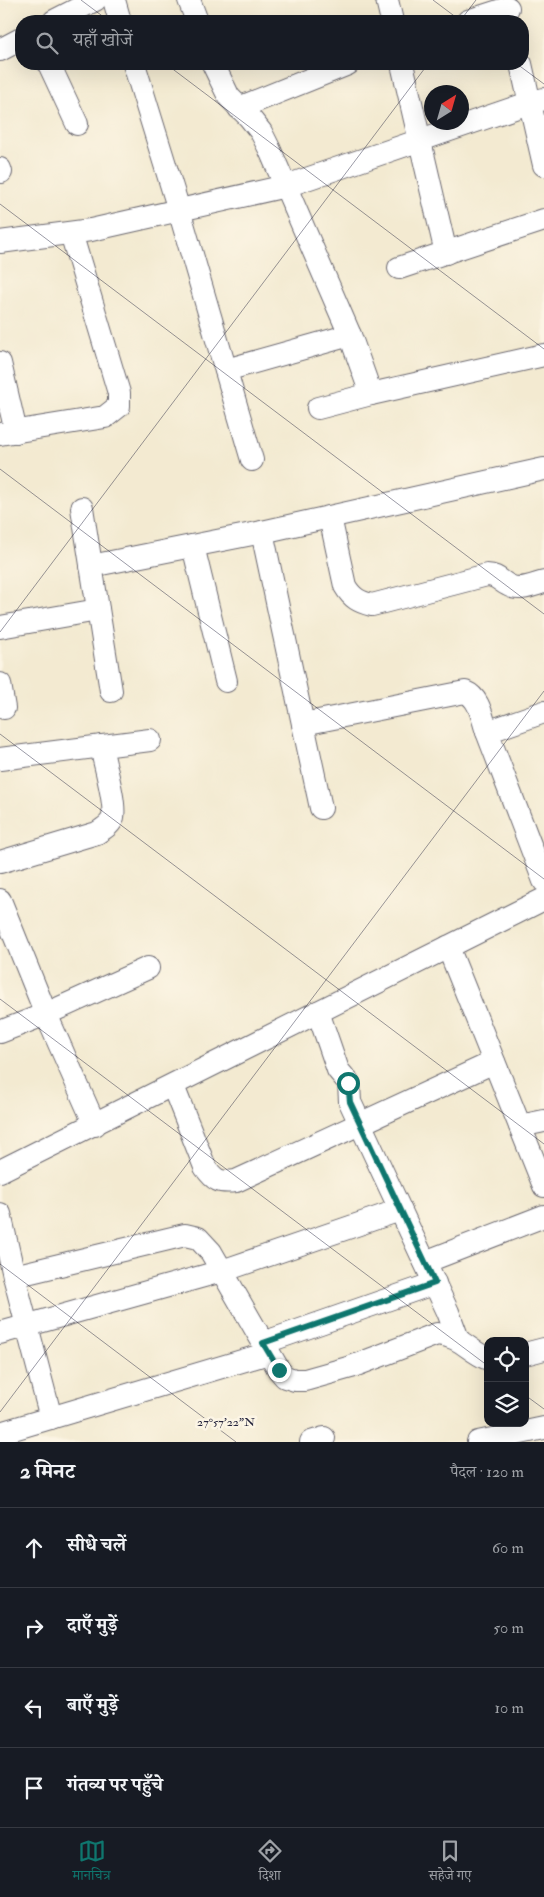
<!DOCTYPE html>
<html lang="hi">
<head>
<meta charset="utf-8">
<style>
	body { margin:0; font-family:"IM FELL Double Pica","Noto Serif Devanagari",serif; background:#20242c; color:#f1f3f6 }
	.controls { position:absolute; right:15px; bottom:15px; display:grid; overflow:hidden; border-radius:10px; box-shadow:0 5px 20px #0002 }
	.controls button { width:45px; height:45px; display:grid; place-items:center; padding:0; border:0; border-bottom:1px solid #363941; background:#171b24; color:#f1f3f6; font:25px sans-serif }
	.compass { position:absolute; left:424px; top:85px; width:45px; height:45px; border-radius:50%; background:#171b24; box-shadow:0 5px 20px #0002; rotate:37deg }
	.stop { position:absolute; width:15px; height:15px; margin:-11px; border:4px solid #0f766e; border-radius:50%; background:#fff }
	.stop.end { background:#0f766e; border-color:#fff; box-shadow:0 1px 5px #0008 }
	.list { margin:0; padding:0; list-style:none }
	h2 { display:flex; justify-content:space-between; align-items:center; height:65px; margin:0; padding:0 20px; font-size:21px }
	h2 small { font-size:16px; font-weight:400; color:#9ea1a6 }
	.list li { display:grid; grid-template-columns:32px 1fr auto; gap:15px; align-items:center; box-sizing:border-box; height:80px; padding:0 20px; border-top:1px solid #363941 }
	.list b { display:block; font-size:19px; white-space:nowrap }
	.list em { font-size:16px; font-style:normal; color:#9ea1a6 }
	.icon { flex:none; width:28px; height:28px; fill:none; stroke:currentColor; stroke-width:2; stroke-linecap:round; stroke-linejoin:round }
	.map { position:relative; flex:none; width:544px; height:1442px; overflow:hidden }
	.search { position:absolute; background:#171b24; box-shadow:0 5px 20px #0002; left:15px; right:15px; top:15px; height:55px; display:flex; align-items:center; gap:12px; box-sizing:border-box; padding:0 18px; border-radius:20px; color:#9ea1a6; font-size:19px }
	.sheet { height:385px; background:#171b24 }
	nav { display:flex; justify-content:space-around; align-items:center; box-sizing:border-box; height:70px; border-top:1px solid #363941; background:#171b24; font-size:14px; color:#9ea1a6 }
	nav a { display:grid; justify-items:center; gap:2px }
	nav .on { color:#0f766e }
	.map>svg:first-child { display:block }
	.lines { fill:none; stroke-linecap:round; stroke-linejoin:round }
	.minor-casing { stroke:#6b6870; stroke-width:24 }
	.minor { stroke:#fff; stroke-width:22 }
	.route { stroke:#0f766e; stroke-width:6 }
	.ticks { fill:none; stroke:#22223b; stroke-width:1; stroke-opacity:0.45 }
	.ticks-label { font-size:12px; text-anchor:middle; fill:#22223b; stroke:#fcf5e5; stroke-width:5; stroke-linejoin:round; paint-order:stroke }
</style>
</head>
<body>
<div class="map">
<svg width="544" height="1442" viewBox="0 0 544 1442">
	<rect width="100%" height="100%" fill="#fcf5e5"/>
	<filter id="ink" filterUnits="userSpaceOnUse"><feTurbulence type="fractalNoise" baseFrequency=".02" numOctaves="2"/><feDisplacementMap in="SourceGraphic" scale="10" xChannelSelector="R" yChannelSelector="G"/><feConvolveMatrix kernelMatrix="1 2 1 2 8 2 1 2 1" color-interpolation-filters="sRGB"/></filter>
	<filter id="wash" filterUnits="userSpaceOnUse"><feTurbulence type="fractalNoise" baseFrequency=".0096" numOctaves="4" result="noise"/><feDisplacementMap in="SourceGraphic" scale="20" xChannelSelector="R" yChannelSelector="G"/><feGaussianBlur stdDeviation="1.12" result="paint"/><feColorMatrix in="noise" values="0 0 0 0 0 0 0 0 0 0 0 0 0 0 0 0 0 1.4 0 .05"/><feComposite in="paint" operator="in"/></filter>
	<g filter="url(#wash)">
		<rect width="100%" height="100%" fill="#f3ead1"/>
	</g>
	<g filter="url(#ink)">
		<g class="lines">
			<g class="minor-casing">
				<g id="minor">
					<polyline points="114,0 120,21"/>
					<polyline points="189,0 197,21"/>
					<polyline points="387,0 392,21"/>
					<polyline points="54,21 95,0"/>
					<polyline points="468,21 508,8"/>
					<polyline points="0,50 21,39"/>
					<polyline points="49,64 77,124"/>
					<polyline points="134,64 179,210 252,460"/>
					<polyline points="213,64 229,97 249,117 261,132 269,148 350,335 371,394 544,355"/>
					<polyline points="402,64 446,253"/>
					<polyline points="521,64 544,165"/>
					<polyline points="239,108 348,64"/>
					<polyline points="0,169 1,172"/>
					<polyline points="0,242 91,230 286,186 529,103 544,99"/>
					<polyline points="399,268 544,220"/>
					<polyline points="0,363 16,432"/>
					<polyline points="226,370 350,335"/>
					<polyline points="318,408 371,394"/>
					<polyline points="0,434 105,417 119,406 119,393 71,233"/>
					<polyline points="82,508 111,691"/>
					<path d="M330 517 345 586C352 598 359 602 372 605L487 575C497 575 500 581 508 585 519 592 533 585 544 582"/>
					<path d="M262 532 303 724 465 692C480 698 482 718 487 732L544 712"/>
					<polyline points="193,546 226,681"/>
					<polyline points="91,566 262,532 544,469"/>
					<polyline points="0,627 98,610"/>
					<polyline points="0,684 4,708"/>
					<polyline points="303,724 321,808"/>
					<polyline points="487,732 544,881"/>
					<polyline points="0,759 150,740"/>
					<path d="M0 862 97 833C103 829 111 825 113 817 116 802 104 763 101 746"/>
					<polyline points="0,900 46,1014 95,1125"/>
					<polyline points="448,947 544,1186"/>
					<polyline points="318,1012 338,1070 349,1083 350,1102 448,1312 458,1339"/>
					<polyline points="0,1032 46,1014 148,968"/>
					<path d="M173 1086 205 1167C215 1181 219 1183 236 1181L494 1062"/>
					<polyline points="520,1126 544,1121"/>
					<polyline points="0,1171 544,899"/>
					<path d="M0 1214 14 1276 185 1235 198 1238 211 1252 279 1370 285 1377 295 1380H305L351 1367 437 1334C461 1336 467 1350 488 1359"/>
					<polyline points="425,1262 544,1216"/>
					<polyline points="14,1276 51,1418"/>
					<polyline points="0,1333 222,1271 400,1210"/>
					<polyline points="263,1343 435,1283"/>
					<polyline points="525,1354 544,1349"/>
					<polyline points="0,1433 269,1353"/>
					<polyline points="311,1442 324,1438"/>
					<polyline points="478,1442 544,1428"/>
				</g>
			</g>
			<use href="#minor" class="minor"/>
		</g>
	</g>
	<g class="lines" filter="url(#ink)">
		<polyline class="route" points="279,1370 263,1343 435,1283 350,1102 348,1083"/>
	</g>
	<path class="ticks" d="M81 0 109 21M433 0 461 21M460 21 476 0M166 64 544 349M517 64 544 84M0 204 544 614M0 469 544 879M0 632 428 64M0 734 544 1144M0 999 488 1366M0 1264 236 1442M525 1395 544 1409M0 1412 544 691"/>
	<g class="ticks-label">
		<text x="226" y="1426">27°57'22"N</text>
	</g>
</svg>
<div class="controls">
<button><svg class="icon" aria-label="locate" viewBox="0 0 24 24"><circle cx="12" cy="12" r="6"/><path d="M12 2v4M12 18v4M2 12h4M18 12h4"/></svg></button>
<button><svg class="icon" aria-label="layers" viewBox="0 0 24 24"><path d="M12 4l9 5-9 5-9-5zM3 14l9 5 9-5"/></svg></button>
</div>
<svg class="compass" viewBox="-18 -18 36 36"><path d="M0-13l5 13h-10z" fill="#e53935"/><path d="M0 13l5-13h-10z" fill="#9ea1a6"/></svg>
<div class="stop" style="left:348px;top:1083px"></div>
<div class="stop end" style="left:279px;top:1370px"></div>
<div class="search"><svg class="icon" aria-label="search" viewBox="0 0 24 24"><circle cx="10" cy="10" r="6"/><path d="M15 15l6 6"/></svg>यहाँ खोजें</div>
</div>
<section class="sheet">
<h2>2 मिनट<small>पैदल · 120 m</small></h2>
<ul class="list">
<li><svg class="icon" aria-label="ahead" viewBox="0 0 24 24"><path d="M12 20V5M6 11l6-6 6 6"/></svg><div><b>सीधे चलें</b></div><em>60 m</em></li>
<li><svg class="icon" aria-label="right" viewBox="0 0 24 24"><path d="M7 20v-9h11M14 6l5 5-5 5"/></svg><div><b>दाएँ मुड़ें</b></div><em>50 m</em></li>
<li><svg class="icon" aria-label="left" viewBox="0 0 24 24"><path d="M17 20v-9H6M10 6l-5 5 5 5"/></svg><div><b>बाएँ मुड़ें</b></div><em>10 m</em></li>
<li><svg class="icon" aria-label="arrive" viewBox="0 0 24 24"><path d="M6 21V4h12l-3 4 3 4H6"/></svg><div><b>गंतव्य पर पहुँचे</b></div></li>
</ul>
</section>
<nav>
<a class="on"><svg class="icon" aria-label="map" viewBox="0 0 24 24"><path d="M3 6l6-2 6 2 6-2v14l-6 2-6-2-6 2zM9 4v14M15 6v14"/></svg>मानचित्र</a>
<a><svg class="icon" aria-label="directions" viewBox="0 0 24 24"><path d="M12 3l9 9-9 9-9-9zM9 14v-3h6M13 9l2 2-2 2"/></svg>दिशा</a>
<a><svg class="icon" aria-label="saved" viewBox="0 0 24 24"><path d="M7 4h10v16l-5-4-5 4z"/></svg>सहेजे गए</a>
</nav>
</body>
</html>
